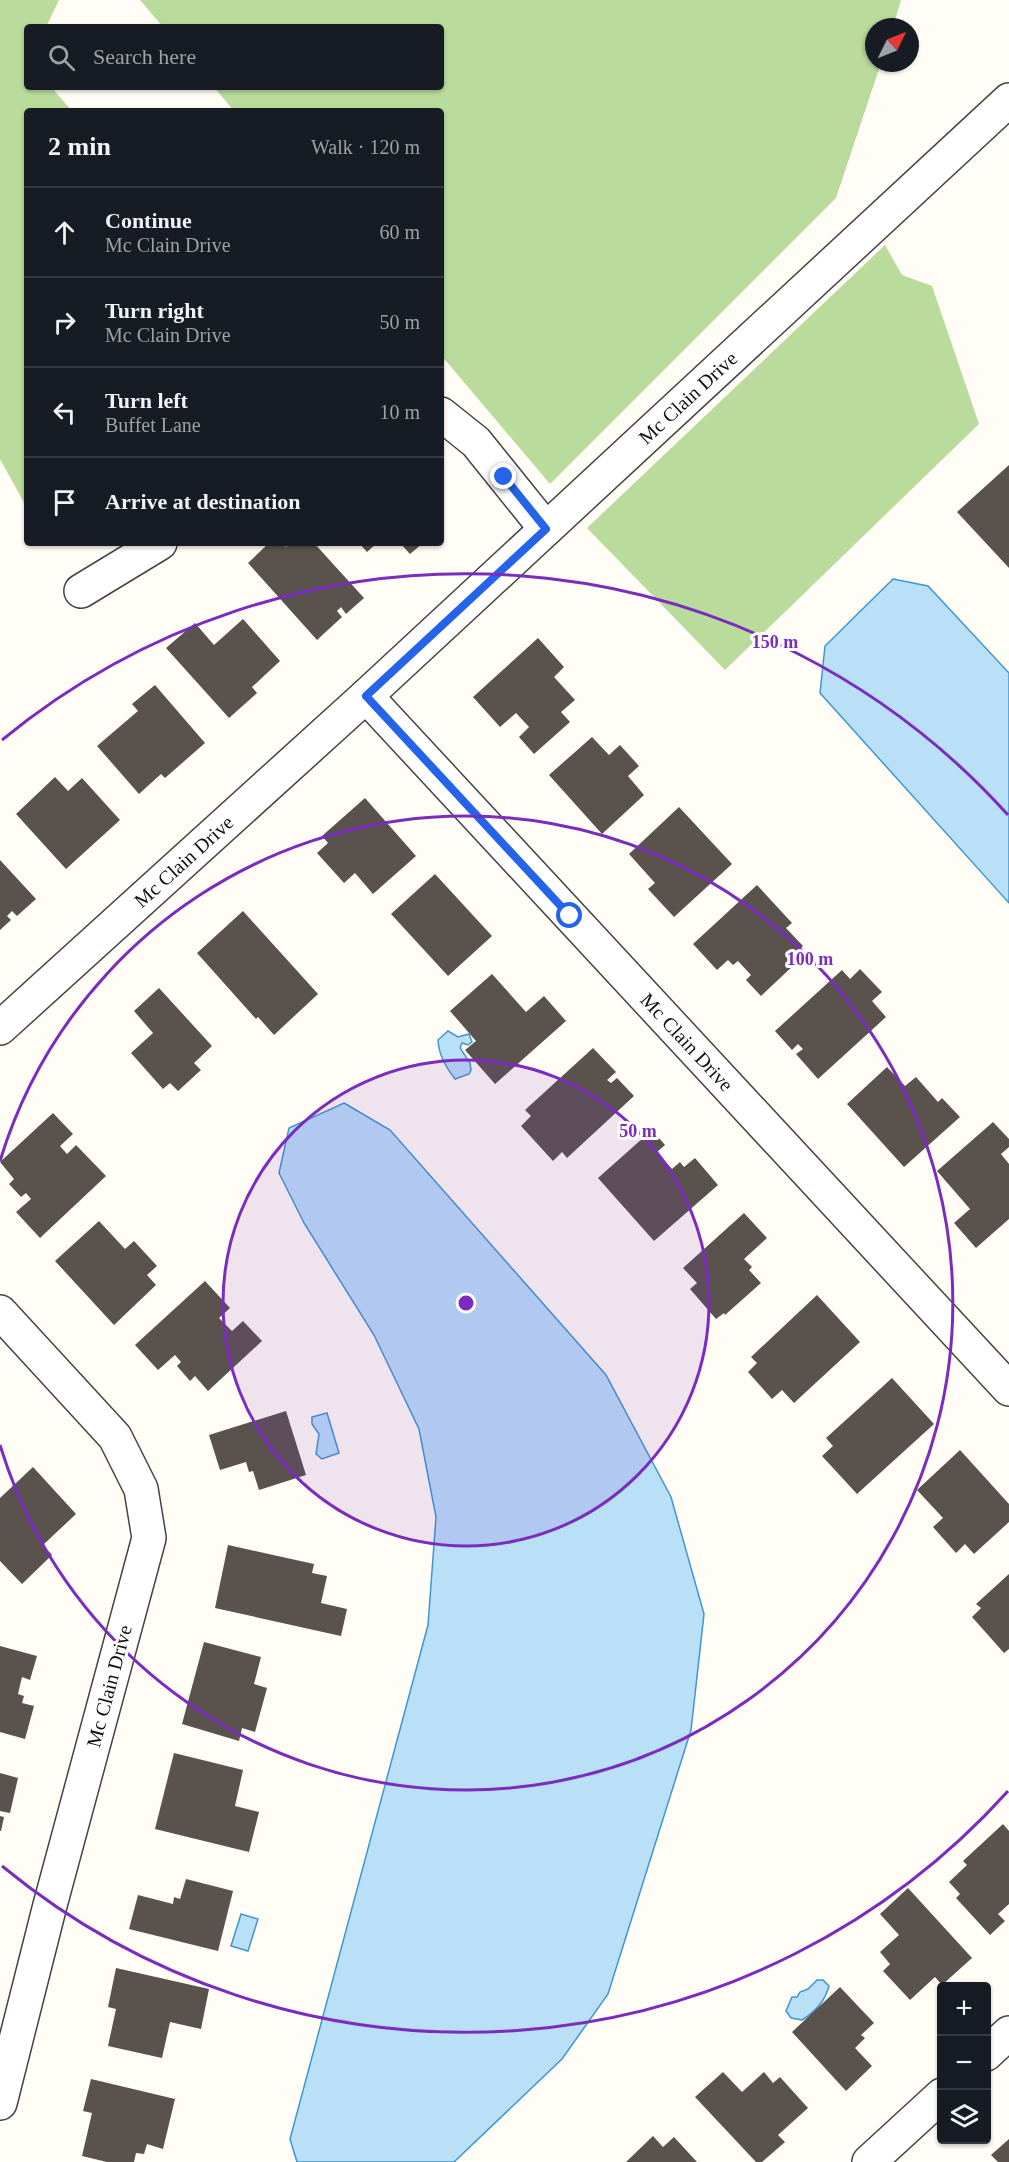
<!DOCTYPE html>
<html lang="en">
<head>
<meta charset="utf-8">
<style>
	body { margin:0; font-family:"Times New Roman",serif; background:#20242c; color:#f1f3f6 }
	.controls { position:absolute; right:18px; bottom:18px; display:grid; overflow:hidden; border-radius:6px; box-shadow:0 2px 4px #0004 }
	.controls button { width:54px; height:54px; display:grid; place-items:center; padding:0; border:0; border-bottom:2px solid #363941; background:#171b24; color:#f1f3f6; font:30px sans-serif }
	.compass { position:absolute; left:865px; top:18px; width:54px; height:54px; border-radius:50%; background:#171b24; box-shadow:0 2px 4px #0004; rotate:47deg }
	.stop { position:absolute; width:18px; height:18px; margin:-14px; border:4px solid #2563eb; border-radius:50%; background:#fff }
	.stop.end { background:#2563eb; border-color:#fff; box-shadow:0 2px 6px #0008 }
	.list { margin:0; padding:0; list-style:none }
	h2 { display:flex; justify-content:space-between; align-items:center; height:78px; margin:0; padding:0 24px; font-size:26px }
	h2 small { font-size:20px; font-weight:400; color:#9ea1a6 }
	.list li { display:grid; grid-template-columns:39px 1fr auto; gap:18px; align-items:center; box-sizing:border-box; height:90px; padding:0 24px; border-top:2px solid #363941 }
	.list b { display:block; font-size:22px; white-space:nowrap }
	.list p { margin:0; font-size:20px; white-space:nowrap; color:#9ea1a6 }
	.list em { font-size:20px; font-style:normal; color:#9ea1a6 }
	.icon { flex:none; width:33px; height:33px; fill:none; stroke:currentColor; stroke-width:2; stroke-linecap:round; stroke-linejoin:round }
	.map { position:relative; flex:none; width:1009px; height:2162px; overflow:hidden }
	.search { position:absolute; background:#171b24; box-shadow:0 2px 4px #0004; left:24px; top:24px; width:420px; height:66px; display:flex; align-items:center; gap:15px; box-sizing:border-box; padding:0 21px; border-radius:6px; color:#9ea1a6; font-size:22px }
	.panel { position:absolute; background:#171b24; box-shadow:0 2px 4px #0004; left:24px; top:108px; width:420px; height:438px; border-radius:6px }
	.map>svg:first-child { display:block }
	.forest { fill:#b9dc9c }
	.water { fill:#b9e0f7; stroke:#3f96cf; stroke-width:1.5 }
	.building { fill:#5a524d }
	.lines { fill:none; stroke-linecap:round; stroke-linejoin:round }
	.minor-casing { stroke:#444; stroke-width:36 }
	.minor { stroke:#fff; stroke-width:33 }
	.route { stroke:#2563eb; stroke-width:8 }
	.ring { fill:none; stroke:#7b2cbf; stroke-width:3 }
	.labels { text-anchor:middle; stroke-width:6; stroke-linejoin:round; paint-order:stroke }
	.street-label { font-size:20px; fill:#111; stroke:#fff }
	.centre { fill:#7b2cbf; stroke:#fff; stroke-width:3 }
	.ring-label { font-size:18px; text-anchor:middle; font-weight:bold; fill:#7b2cbf; stroke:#fff; stroke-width:6; stroke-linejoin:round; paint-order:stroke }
</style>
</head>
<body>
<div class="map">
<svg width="1009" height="2162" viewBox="0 0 1009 2162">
	<rect width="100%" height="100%" fill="#fffdf5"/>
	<g class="forest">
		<polygon points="0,0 59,0 46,27 27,27 27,87 51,87 72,111 27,111 27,508 0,459"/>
		<polygon points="140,0 901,0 893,27 874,27 874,63 881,63 836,198 550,484 441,355 441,111 234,111 214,87 441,87 441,27 163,27"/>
		<polygon points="885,245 902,275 932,286 979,424 725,670 587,528"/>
	</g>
	<g class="water">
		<polygon points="893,579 928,586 1009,673 1009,903 820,693 825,646"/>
		<path d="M448 1031 458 1037 469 1034 472 1042 468 1045 462 1043 460 1048 470 1063 471 1070 469 1074 455 1079C446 1067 439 1056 438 1040Z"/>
		<polygon points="344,1103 390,1130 606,1375 671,1497 704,1614 691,1730 608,1994 562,2059 454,2162 297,2162 290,2139 428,1625 436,1517 419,1429 374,1335 304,1223 279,1173 289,1128"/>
		<polygon points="327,1413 339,1453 322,1459 316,1454 319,1434 312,1424 312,1417"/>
		<polygon points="241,1914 258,1919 248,1951 231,1946"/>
		<path d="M817 1980H823L829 1986C825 2001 815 2012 802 2020L791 2018 786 2011 792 1997H797L800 1992 808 1989Z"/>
	</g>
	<g class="building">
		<polygon points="1009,465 1009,568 957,512"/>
		<polygon points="269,543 283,543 286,547 291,543 314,543 364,598 346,614 341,607 337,611 342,617 317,640 248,563"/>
		<polygon points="359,543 377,543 367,552"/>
		<polygon points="400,543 423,543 410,554"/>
		<polygon points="243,619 280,661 252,687 257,693 229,718 166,648 195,623 214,645"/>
		<polygon points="538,638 564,667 554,677 575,700 561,712 570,722 534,754 519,737 529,727 516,713 500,727 473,697"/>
		<polygon points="155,685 205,743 165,778 161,774 139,794 97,746 138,711 132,704"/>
		<polygon points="592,737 609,755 620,745 639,766 628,776 644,795 602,834 549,775"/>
		<polygon points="55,777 68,791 82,778 120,820 66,869 16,814"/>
		<polygon points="365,798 416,856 373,894 355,873 344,883 317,853 328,843 322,836"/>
		<polygon points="679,807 732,864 674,917 648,889 655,883 629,854"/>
		<polygon points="0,860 36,899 17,916 12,911 7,916 11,920 0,930"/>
		<polygon points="435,874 492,936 448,976 391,914"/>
		<polygon points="757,885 792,923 786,928 803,946 790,959 795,964 761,996 746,980 751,975 738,961 733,965 728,960 717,970 693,944"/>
		<polygon points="243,911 318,994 274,1035 258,1017 256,1019 197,953"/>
		<polygon points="860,969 882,992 872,1001 886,1017 818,1079 796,1054 803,1049 798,1044 792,1050 775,1031 842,970 850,979"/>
		<polygon points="492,974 526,1012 544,996 566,1021 495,1084 465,1050 476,1041 450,1011"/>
		<polygon points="159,988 212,1046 194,1063 201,1070 178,1091 170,1083 163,1089 131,1053 153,1033 134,1011"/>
		<polygon points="593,1048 616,1072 607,1080 611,1083 617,1078 634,1096 567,1158 562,1152 553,1161 521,1126 531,1116 525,1110"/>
		<polygon points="887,1067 905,1086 916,1077 938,1102 942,1098 960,1117 904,1167 847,1104"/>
		<polygon points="53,1113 73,1134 60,1146 67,1154 76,1145 106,1176 40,1238 16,1212 31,1199 26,1193 21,1197 9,1184 14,1179 0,1162"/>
		<polygon points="993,1122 1009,1139 1009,1147 1001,1154 1009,1164 1009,1219 976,1248 954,1223 970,1209 937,1171"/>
		<polygon points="652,1130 665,1145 657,1152 672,1169 680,1162 684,1167 695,1158 718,1185 654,1241 598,1178"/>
		<polygon points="744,1213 767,1238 744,1259 752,1267 749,1270 761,1283 725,1315 724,1313 716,1319 690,1289 697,1283 683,1268"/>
		<polygon points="99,1221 125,1249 134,1241 157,1266 147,1275 156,1285 114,1325 55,1261"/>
		<polygon points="205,1281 230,1308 219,1318 232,1331 243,1321 262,1341 208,1391 195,1376 190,1381 177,1366 181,1362 175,1355 158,1370 135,1345"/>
		<polygon points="817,1295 860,1342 794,1403 782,1390 772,1399 748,1372 757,1363 751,1357"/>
		<polygon points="892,1378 934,1424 857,1494 822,1456 833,1446 826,1438"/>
		<polygon points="286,1411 306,1475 259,1490 253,1471 249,1472 246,1462 220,1470 209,1435"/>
		<polygon points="960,1450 1009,1504 1009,1522 974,1554 965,1544 956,1553 933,1527 943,1518 917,1490"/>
		<polygon points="33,1467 76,1514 43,1545 52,1555 22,1584 0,1561 0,1498"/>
		<polygon points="228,1545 314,1564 312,1573 327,1576 321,1603 347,1609 341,1636 215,1608"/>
		<polygon points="1009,1574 1009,1649 1004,1653 972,1617 981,1608 976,1604"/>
		<polygon points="204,1642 261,1657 254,1684 267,1688 255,1732 242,1728 239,1741 182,1724"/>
		<polygon points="0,1646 37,1656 30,1680 22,1677 18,1694 24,1696 22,1703 34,1706 25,1739 0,1732"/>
		<polygon points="174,1753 243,1770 235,1806 259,1812 249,1852 155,1829"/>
		<polygon points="0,1773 18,1778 10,1813 0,1811"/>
		<polygon points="0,1816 4,1817 1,1831 0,1831"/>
		<polygon points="1003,1824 1009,1831 1009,1904 998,1914 1005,1921 990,1935 956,1898 960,1894 949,1882 967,1865 963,1861"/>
		<polygon points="186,1879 233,1891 218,1951 129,1929 138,1895 173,1904 174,1897 180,1899"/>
		<polygon points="908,1888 972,1958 942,1985 935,1977 910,2000 883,1971 890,1964 880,1952 899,1935 880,1914"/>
		<polygon points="116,1968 209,1989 201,2029 170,2022 162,2058 108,2046 116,2009 108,2007"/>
		<polygon points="840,1987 874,2023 861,2035 865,2038 855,2048 872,2066 846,2091 792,2032"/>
		<polygon points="723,2072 742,2092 764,2072 773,2083 780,2077 808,2108 778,2135 785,2142 762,2162 756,2162 695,2097"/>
		<polygon points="91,2079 175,2099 163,2149 147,2144 144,2154 136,2153 134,2162 107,2162 82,2156 92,2113 83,2111"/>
		<polygon points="653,2136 663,2147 674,2137 697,2162 626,2162"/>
		<polygon points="1009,2139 1009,2162 998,2162 991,2155"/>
	</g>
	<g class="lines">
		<g class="minor-casing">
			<g id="minor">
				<polyline points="441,414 476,442 546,529"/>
				<polyline points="81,591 160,543"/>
				<path id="s1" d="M366 696 1009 1389"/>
				<path id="s2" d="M0 1028 366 696 1009 100"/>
				<polyline points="0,1312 115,1437 141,1489 149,1538 49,1909 0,2103"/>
				<polyline points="986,2054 1009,2033"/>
				<polyline points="869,2162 942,2095"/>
			</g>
		</g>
		<use href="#minor" class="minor"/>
	</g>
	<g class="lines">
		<polyline class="route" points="504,477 546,529 366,696 570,916"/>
	</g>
	<circle cx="466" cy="1303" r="243" fill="#7b2cbf" fill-opacity=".12"/>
	<g class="ring">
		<circle cx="466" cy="1303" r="243"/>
		<path d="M0 1161A487 487 0 1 1 0 1445"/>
		<path d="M1008 1791A730 730 0 0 1 2 1866M2 740A730 730 0 0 1 1008 815"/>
	</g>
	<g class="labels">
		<g class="street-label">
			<text dy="7" stroke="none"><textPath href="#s2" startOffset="933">Mc Clain Drive</textPath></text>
			<text dy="7" stroke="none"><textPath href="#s2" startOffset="248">Mc Clain Drive</textPath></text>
			<text dy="7" stroke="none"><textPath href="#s1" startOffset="472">Mc Clain Drive</textPath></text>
			<text transform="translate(109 1686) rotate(-75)" y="7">Mc Clain Drive</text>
		</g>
	</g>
	<circle cx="466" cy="1303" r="9" class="centre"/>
	<g class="ring-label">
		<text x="775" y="648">150 m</text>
		<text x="810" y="965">100 m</text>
		<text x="638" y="1137">50 m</text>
	</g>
</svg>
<div class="controls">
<button>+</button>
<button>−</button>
<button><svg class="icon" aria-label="layers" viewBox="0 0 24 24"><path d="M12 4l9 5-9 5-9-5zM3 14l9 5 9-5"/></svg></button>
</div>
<svg class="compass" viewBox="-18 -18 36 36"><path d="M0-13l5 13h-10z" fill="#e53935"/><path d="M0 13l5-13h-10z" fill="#9ea1a6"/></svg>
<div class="stop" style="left:570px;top:916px"></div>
<div class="stop end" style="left:504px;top:477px"></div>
<div class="search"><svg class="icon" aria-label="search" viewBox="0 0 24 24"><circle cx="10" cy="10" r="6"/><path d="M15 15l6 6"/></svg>Search here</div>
<section class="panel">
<h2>2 min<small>Walk · 120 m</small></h2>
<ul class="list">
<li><svg class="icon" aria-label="ahead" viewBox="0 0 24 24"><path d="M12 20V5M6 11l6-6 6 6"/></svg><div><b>Continue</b><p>Mc Clain Drive</p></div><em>60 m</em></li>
<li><svg class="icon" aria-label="right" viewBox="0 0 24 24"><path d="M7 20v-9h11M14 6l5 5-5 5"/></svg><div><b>Turn right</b><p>Mc Clain Drive</p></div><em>50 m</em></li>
<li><svg class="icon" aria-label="left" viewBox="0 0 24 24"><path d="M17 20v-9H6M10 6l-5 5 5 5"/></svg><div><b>Turn left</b><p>Buffet Lane</p></div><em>10 m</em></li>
<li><svg class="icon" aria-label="arrive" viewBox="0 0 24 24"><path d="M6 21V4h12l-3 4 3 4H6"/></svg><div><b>Arrive at destination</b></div></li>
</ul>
</section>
</div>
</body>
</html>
